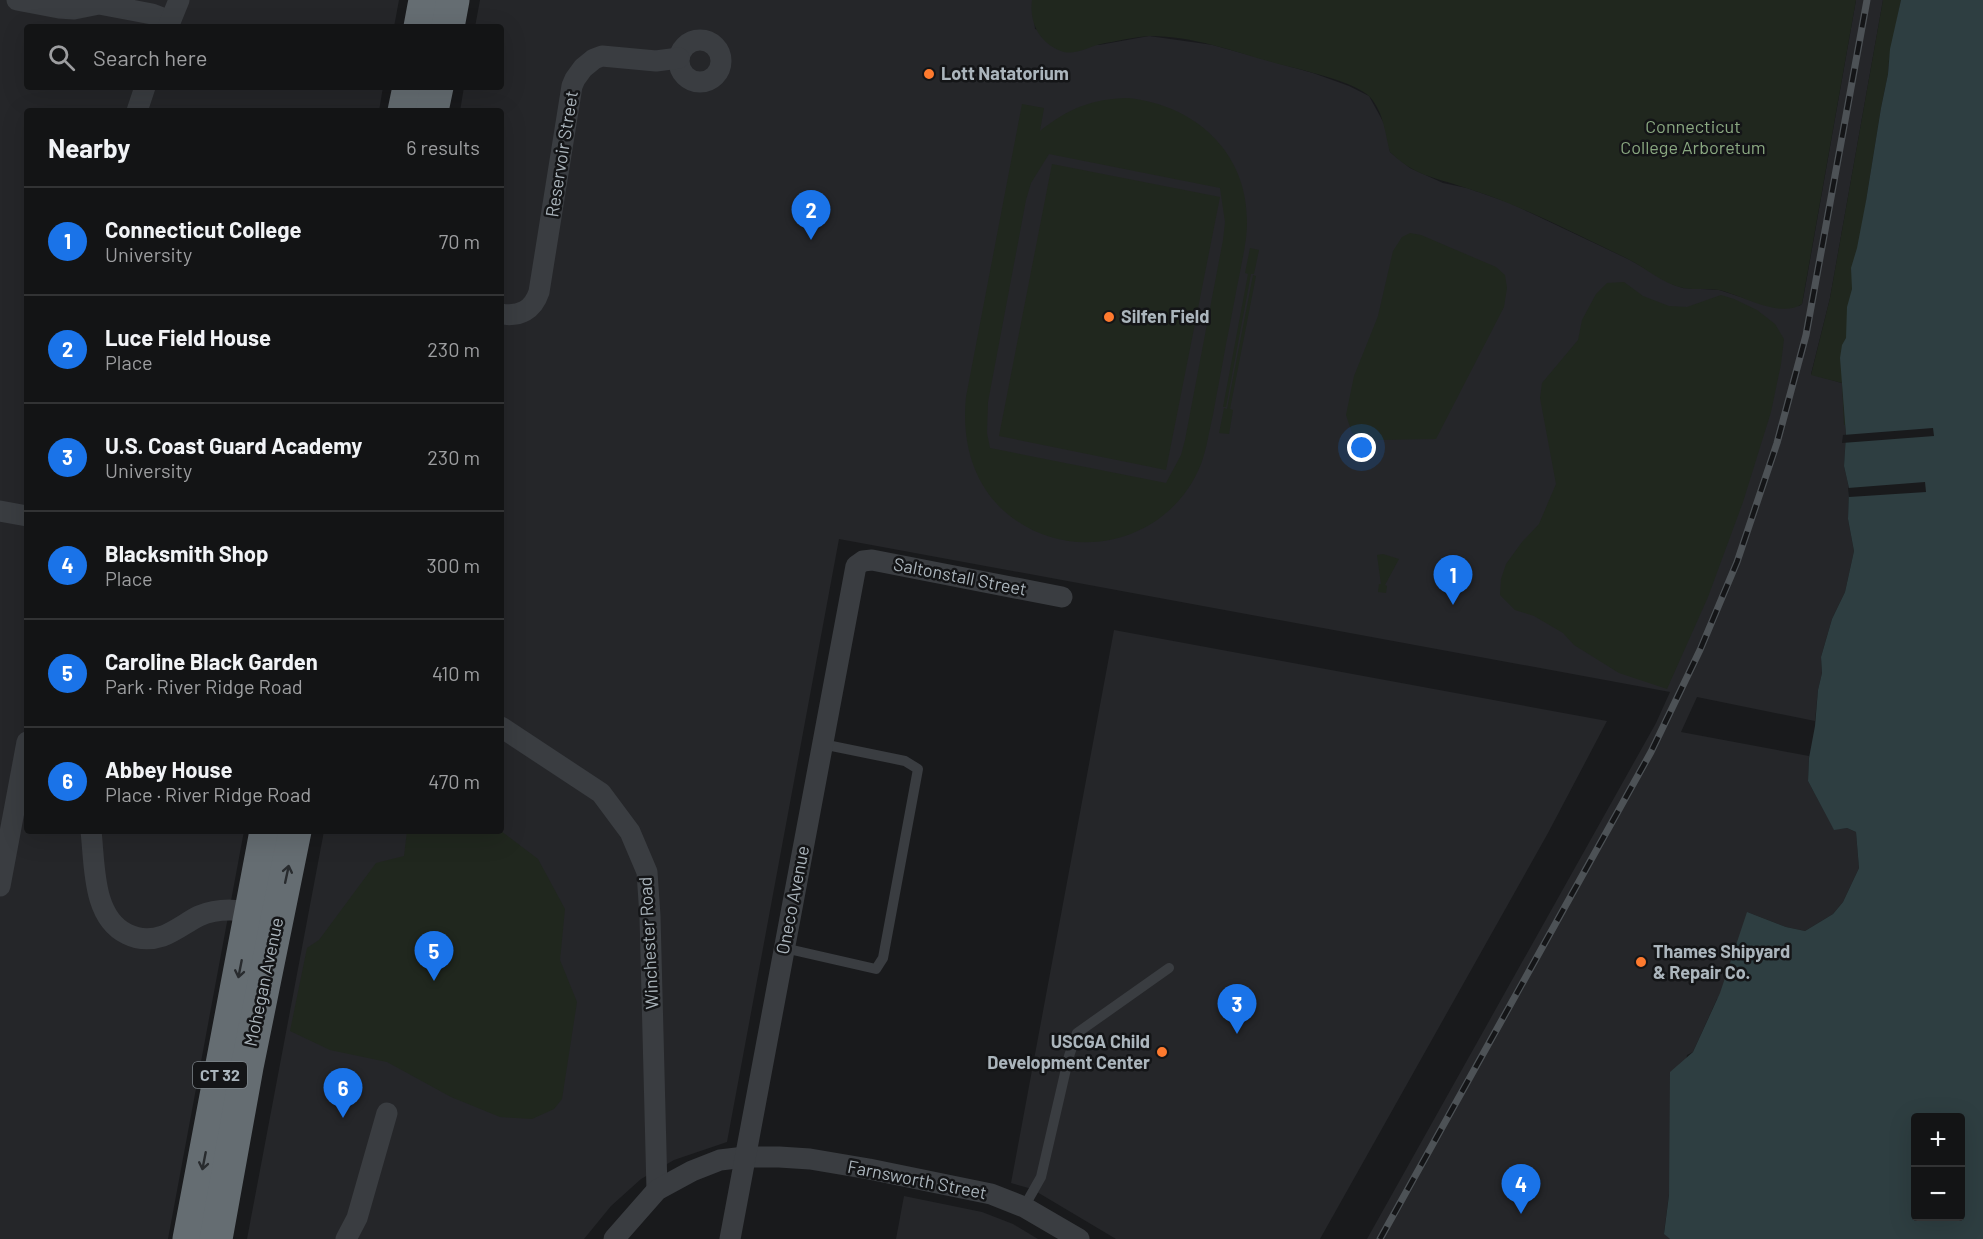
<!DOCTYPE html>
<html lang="en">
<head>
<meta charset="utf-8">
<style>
	body { margin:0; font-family:Barlow,sans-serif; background:#202122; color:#f1f3f6 }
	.controls { position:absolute; right:18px; bottom:18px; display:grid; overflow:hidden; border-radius:6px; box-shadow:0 6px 24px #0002 }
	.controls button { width:54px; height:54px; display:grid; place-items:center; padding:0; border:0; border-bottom:2px solid #323334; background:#131415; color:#f1f3f6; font:30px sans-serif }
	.you { position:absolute; left:1362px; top:448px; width:21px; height:21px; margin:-15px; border:4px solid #fff; border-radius:50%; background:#1a73e8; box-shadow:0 0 0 9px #1a73e833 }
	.badge { display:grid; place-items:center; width:39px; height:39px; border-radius:50%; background:#1a73e8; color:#fff; font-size:20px; font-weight:700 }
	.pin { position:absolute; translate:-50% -50px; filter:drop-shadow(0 2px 3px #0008) }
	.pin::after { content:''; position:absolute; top:32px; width:21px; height:18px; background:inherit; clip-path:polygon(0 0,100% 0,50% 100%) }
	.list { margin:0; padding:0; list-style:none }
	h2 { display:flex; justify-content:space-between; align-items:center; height:78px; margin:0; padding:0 24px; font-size:26px }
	h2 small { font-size:20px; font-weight:400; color:#9d9ea0 }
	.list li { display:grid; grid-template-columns:39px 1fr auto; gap:18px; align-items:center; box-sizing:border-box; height:108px; padding:0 24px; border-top:2px solid #323334 }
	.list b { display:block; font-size:22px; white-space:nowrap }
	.list p { margin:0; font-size:20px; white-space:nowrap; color:#9d9ea0 }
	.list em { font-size:20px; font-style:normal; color:#9d9ea0 }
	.icon { flex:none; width:33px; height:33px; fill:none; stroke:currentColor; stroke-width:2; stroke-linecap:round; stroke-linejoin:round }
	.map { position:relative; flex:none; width:1983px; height:1239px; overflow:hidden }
	.search { position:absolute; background:#131415; box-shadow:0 6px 24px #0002; left:24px; top:24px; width:480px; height:66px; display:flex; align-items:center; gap:15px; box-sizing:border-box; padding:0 21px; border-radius:6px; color:#9d9ea0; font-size:22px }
	.panel { position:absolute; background:#131415; box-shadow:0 6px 24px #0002; left:24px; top:108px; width:480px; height:726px; border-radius:6px }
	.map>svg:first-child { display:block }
	.built { fill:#252629 }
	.green { fill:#20271e; fill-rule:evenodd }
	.water { fill:#2e3e41; fill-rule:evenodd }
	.pier { fill:#191a1c }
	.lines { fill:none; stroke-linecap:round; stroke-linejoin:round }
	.lane { stroke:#3a3d41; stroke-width:10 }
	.street { stroke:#3a3d41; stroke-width:21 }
	.highway { stroke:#656d72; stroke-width:33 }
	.rail-casing { stroke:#4d5256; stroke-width:7 }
	.rail { stroke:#141517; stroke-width:4.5; stroke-dasharray:14; stroke-linecap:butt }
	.oneway { stroke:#282b2e }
	.poi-dot { fill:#fe7a2e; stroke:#141517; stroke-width:2 }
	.labels { text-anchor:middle; stroke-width:5; stroke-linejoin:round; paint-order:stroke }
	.shield { fill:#141517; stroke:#7e858a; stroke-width:1.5 }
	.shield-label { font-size:16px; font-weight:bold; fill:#abb5bc }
	.poi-label { font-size:18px; font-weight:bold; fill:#abb5bc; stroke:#141517; text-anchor:start }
	.park-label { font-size:18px; fill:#8aa881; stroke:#141517 }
	.street-label { font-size:18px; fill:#abb5bc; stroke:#141517 }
</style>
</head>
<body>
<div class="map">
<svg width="1983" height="1239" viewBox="0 0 1983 1239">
	<rect width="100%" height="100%" fill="#191a1c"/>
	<g class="built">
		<polygon points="0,0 399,0 394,27 27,27 27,87 383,87 379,111 27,111 27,831 244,831 168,1239 0,1239"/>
		<polygon points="480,0 1032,0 1035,29 1099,45 1149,36 1213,45 1313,73 1349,86 1369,96 1386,127 1390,152 1410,168 1443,183 1467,188 1510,203 1630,260 1672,284 1683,288 1719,290 1744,298 1799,306 1802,304 1804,294 1856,0 1883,0 1830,298 1811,374 1842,383 1846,436 1844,466 1849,488 1848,519 1854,551 1845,592 1832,619 1821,657 1822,673 1818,690 1815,721 1697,697 1681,732 1809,756 1808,781 1834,829 1847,828 1856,832 1859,868 1843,902 1833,914 1805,931 1786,927 1747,912 1807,937 1717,999 1693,1052 1687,1055 1664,1233 1670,1239 1367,1239 1656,723 1670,692 839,539 727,1142 674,1160 641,1179 611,1206 584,1239 247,1239 324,831 501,831 501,111 460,111 464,87 501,87 501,27 475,27"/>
		<polygon points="1114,630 1607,721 1548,833 1320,1239 1116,1239 1032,1189 1011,1183"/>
		<polygon points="904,1196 982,1212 1013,1224 1038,1239 896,1239"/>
	</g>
	<g class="green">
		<path d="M1032 0H1856L1802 304C1780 319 1742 295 1719 290 1707 288 1695 290 1683 288 1661 283 1645 267 1626 258 1573 233 1519 204 1463 187 1433 177 1415 176 1390 152 1385 133 1384 113 1370 97 1355 81 1297 69 1275 63 1235 52 1194 36 1150 36 1134 37 1117 41 1101 44 1088 47 1074 56 1061 51 1039 43 1029 22 1032 0Z"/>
		<polygon points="1883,0 1901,0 1889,60 1888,74 1881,108 1866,201 1867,426 1844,425 1842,383 1811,375 1830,298"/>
		<path d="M1128 98C1195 105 1248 152 1247 223 1247 239 1243 256 1240 272 1235 296 1231 320 1226 344 1222 368 1217 391 1213 415 1209 431 1207 448 1201 464 1172 538 1082 565 1017 521 975 493 961 445 966 397L1022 104 1044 108 1040 131C1069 108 1092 99 1128 98ZM1049 154 1220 188 1225 222 1223 240 1185 440 1181 455 1166 483 990 448 987 433 988 402 1026 200 1031 183Z"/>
		<polygon points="1052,164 1220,197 1166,470 999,436"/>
		<polygon points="1410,233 1421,235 1496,267 1505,275 1507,288 1504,307 1436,439 1375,440 1352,433 1346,415 1354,376 1378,316 1393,251 1402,237"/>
		<polygon points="1250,248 1259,250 1254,274 1251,274 1226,407 1223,407 1248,274 1245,273"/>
		<polygon points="1253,275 1256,276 1230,409 1233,410 1229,434 1219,433 1224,408 1227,409"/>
		<polygon points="1624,282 1643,296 1669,306 1687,307 1721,295 1734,299 1757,310 1775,324 1784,339 1781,364 1771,412 1743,502 1708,597 1667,689 1619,673 1574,645 1563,633 1534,616 1515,610 1500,595 1501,579 1506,564 1522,542 1539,524 1556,484 1540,398 1542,383 1578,340 1582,320 1596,294 1607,283"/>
		<polygon points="1383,554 1399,559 1385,585 1387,586 1386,593 1378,592 1379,584 1381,584 1377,555"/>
		<polygon points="407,831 501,831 538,859 565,909 560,960 577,1002 562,1099 554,1109 532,1119 500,1117 451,1097 387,1062 330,1050 290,1031 307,948 319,940 376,863 404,856"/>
	</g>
	<path class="water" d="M1901 0H1983V1239H1670L1664 1234 1669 1195 1670 1072 1693 1052 1720 993 1747 912 1786 927 1805 931 1833 914 1843 902 1859 868 1856 832 1847 828 1834 830 1808 781 1809 758 1815 726 1818 690 1822 673 1821 657 1832 619 1845 592 1854 551 1848 519 1849 488 1844 466 1846 435 1840 358 1842 345 1846 338 1847 307 1852 289 1851 268 1857 248 1866 201 1881 108 1888 74 1890 49ZM1916 1118H1960V1216H1916Z"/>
	<g class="pier">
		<polygon points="1933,428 1934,436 1842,443 1843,435"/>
		<polygon points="1925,482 1926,492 1849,497 1848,488"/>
	</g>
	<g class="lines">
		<g class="lane">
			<polyline points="784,948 876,969 883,958 918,769 905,761 822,744"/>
			<polyline points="1024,1207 1041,1177 1069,1056 1077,1033 1169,968"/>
		</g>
		<g class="street">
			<polyline points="17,0 59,8 74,9 99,4 152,14 170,21"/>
			<polyline points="168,27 179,0"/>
			<circle cx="700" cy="61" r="21"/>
			<polyline points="137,111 145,87"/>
			<path d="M501 314C520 317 533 310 539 292L572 86 575 79 583 68 594 59 602 56 656 61 679 58"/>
			<polyline points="0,511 27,516"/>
			<polyline points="501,727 601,793 630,832 647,872 650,916 657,1190"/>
			<path d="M91 831C95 865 92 917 127 934 139 940 151 940 163 936 176 931 187 922 199 916 220 907 241 910 263 914"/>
			<polyline points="0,886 27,742"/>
			<polyline points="346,1239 357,1218 387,1113"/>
			<polyline points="614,1239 657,1190 692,1171 720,1160 745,1157 779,1157 810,1159 869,1169 991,1194 1024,1207 1079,1239"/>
			<polyline points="730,1239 856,566 863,561 872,560 1062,597"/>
		</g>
		<g class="highway">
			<polyline points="420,27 425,0"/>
			<polyline points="448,27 453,0"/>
			<polyline points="404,111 409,87"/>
			<polyline points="432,111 437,87"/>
			<polyline points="189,1239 266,831"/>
			<polyline points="216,1239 247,1067 295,831"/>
		</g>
		<g class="rail-casing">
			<polyline id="rail" points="1380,1239 1651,752 1700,650 1737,562 1777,443 1806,335 1867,0"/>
		</g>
		<use href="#rail" class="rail"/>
	</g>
	<defs><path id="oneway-shaft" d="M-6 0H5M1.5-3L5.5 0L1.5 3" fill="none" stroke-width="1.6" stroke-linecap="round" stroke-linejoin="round" transform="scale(1.5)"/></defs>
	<g class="oneway">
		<use href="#oneway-shaft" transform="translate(287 874) rotate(-78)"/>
		<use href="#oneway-shaft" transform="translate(240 969) rotate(101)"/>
		<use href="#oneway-shaft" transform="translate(204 1161) rotate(101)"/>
	</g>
	<g class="poi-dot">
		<circle cx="929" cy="74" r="6"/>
		<circle cx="1109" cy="317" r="6"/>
		<circle cx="1641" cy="962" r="6"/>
		<circle cx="1162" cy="1052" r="6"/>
	</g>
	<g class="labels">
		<rect class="shield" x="193" y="1062" width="54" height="26" rx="4.5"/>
		<g class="shield-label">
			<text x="220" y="1081">CT 32</text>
		</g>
		<g class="poi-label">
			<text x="941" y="80">Lott Natatorium</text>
			<text x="1121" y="323">Silfen Field</text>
			<text x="1653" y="958">Thames Shipyard<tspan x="1653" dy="21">&amp; Repair Co.</tspan></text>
			<text x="1150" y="1048" text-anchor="end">USCGA Child<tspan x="1150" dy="21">Development Center</tspan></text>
		</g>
		<g class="park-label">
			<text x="1693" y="133">Connecticut<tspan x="1693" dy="21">College Arboretum</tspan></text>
		</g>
		<g class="street-label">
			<text transform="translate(562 154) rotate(-81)" y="6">Reservoir Street</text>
			<text transform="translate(960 577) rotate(11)" y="6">Saltonstall Street</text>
			<text transform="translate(793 900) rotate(-79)" y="6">Oneco Avenue</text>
			<text transform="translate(649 943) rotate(-93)" y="6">Winchester Road</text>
			<text transform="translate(264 982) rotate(-78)" y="6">Mohegan Avenue</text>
			<text transform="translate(917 1180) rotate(11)" y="6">Farnsworth Street</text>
		</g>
	</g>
</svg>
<div class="controls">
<button>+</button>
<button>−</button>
</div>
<div class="you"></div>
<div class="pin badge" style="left:1453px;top:605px">1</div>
<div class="pin badge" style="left:811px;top:240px">2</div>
<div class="pin badge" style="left:1237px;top:1034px">3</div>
<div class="pin badge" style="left:1521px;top:1214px">4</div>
<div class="pin badge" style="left:434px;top:981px">5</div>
<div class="pin badge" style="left:343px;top:1118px">6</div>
<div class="search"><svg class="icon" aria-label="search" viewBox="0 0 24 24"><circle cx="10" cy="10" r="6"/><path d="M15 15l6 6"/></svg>Search here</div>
<section class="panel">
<h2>Nearby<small>6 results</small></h2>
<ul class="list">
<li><span class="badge">1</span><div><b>Connecticut College</b><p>University</p></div><em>70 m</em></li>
<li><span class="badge">2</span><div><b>Luce Field House</b><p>Place</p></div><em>230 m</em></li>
<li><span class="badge">3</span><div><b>U.S. Coast Guard Academy</b><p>University</p></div><em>230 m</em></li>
<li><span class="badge">4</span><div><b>Blacksmith Shop</b><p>Place</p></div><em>300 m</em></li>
<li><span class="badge">5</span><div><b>Caroline Black Garden</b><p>Park · River Ridge Road</p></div><em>410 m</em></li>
<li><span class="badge">6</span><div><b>Abbey House</b><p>Place · River Ridge Road</p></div><em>470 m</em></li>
</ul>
</section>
</div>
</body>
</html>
